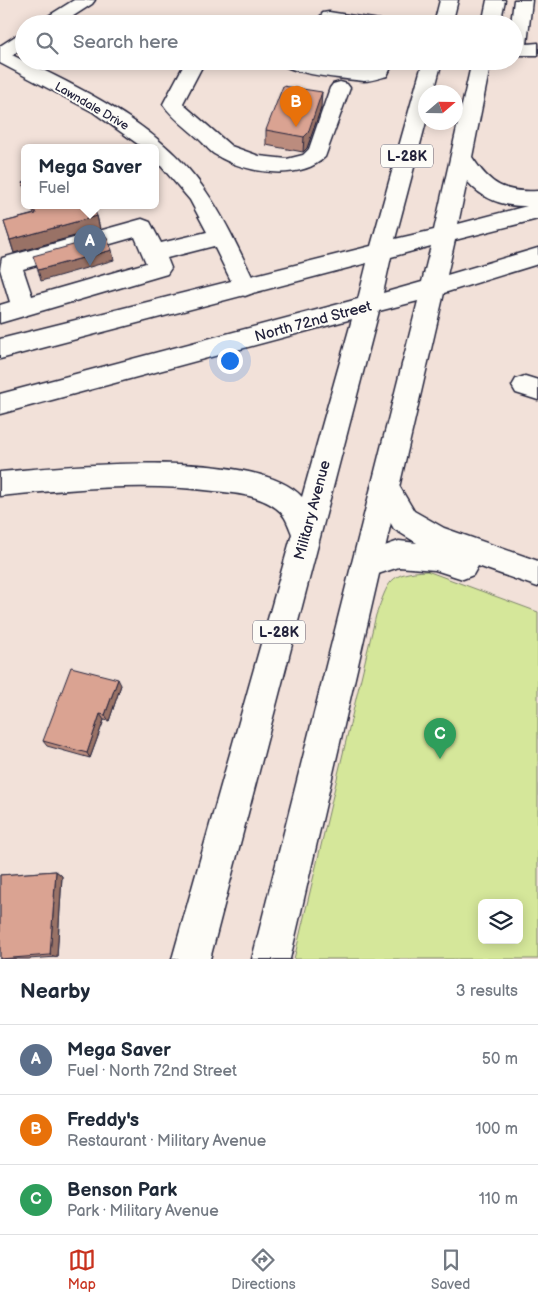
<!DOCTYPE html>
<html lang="en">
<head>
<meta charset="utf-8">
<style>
	body { margin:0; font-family:"Balsamiq Sans",sans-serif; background:#f2f2f3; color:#1f2937 }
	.controls { position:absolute; right:15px; bottom:15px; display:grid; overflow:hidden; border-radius:8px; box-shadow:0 2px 12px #0003 }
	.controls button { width:45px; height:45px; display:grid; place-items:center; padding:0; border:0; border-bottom:1px solid #e0e1e3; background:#fff; color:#1f2937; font:25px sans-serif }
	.compass { position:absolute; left:418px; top:85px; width:45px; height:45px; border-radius:50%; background:#fff; box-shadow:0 2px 12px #0003; rotate:70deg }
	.you { position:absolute; left:229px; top:360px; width:18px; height:18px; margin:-12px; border:4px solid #fff; border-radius:50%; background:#1a73e8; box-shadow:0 0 0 8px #1a73e833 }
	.badge { display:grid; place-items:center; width:32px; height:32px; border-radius:50%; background:#c8321e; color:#fff; font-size:16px; font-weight:700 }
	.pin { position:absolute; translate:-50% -41px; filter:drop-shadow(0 1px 2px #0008) }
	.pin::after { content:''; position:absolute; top:26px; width:18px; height:15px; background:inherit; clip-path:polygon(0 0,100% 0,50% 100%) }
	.popup { position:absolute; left:21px; top:144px; width:138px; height:65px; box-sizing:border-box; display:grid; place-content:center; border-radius:8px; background:#fff; filter:drop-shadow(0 1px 4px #0005); font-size:16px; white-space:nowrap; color:#747a83 }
	.popup b { font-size:19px; color:#1f2937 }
	.popup::after { content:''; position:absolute; left:50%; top:100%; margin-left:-10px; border:10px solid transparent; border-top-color:#fff }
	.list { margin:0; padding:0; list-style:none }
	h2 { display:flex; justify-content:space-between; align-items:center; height:65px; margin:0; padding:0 20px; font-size:21px }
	h2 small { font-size:16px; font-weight:400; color:#747a83 }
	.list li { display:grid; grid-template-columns:32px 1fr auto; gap:15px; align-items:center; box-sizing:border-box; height:70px; padding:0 20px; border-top:1px solid #e0e1e3 }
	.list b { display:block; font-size:19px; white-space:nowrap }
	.list p { margin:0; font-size:16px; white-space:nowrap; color:#747a83 }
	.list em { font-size:16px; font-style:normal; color:#747a83 }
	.icon { flex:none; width:28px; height:28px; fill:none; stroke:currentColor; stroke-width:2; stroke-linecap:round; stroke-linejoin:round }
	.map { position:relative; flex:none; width:538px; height:959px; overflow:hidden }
	.search { position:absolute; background:#fff; box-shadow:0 2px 12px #0003; left:15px; right:15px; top:15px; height:55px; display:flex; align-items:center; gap:12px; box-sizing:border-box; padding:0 18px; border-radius:28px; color:#747a83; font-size:19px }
	.sheet { height:275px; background:#fff }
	nav { display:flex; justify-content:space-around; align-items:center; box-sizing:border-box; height:70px; border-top:1px solid #e0e1e3; background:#fff; font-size:14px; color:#747a83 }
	nav a { display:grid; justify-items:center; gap:2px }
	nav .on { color:#c8321e }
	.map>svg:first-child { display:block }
	.green { fill:#d5e79a; stroke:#7c846a; fill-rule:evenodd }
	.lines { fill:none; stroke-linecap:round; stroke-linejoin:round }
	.minor-casing { stroke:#22223b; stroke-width:3 }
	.major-casing { stroke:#22223b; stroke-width:3 }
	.minor { fill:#fdfcf7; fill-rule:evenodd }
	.major { fill:#fdfcf7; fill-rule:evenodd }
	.wall { fill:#bb8c7e; stroke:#22223b }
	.shaded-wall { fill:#997266; stroke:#22223b }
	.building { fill:#daa392; stroke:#22223b }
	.labels { text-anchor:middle; stroke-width:4; stroke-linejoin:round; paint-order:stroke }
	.far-street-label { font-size:12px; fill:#22223b; stroke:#fdfcf7 }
	.shield { fill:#fdfcf7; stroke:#646373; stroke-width:1 }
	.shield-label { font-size:14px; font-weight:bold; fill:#22223b }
	.street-label { font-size:15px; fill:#22223b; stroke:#fdfcf7 }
</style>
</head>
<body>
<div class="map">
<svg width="538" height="959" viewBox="0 0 538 959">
	<rect width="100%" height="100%" fill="#f2e1d9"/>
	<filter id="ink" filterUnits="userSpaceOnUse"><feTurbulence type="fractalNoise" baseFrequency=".02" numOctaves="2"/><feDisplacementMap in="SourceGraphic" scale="10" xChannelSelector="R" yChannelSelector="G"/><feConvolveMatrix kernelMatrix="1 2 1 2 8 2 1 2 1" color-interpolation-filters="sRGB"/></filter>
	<g filter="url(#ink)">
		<path class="green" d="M427 571 538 612V959H294L376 615C389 581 388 573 427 571ZM482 903H519V940H482Z"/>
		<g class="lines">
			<g class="minor-casing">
				<g id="minor">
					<polygon points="74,0 95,0 92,4 61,24 39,24 42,20"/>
					<polygon points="514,0 532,0 527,44 538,43 538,55 514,55 514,24 511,24"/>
					<polygon points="329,12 373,19 379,20 382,24 337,24 323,21 320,17 323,13"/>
					<path d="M24 33V47L12 55C82 89 158 123 205 190 226 220 241 254 257 287L253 293 245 296 237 293 214 246 167 258 171 268 167 274 0 323V305L10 302 0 269 2 258 142 219 150 222 161 243 207 232 190 200 155 159V147H142L93 112 0 63V46L17 35ZM135 237 146 263 32 296 23 269Z"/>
					<path d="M186 61H205L183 103 184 105 231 146 259 156 287 159 303 155 309 149 330 88 333 84 340 82 347 84 350 88 325 157C300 182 244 173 216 155 210 152 206 146 202 142 189 129 173 119 163 104Z"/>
					<path d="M278 61H310L366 69 372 68 375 61H394L387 76C380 78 371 81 364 81 347 79 286 74 278 61Z"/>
					<polygon points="525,376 538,380 538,400 516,393 512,386 516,379"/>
					<polygon points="385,475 395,479 414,511 444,528 538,561 538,587 478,566 473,575 463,579 435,570 399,567 366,578 356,574 351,565 356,556 399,541 417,543 394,529 371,487 375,479"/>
				</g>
			</g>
			<g class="major-casing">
				<g id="major">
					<polygon points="440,0 458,0 452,24 434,24"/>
					<polygon points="487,0 505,0 500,24 482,24"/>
					<path d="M423 61H442L434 92H426V122L395 239 434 230 472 61H491L472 157C490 185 505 193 538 191V219L455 240 447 275 538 248V264L444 293 290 959H252L418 301 379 311 210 959H172L292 534C288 524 285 514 276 508 259 495 235 493 214 491 143 482 71 489 0 496V472C64 466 257 447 302 497L352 319 0 414V394L358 299 367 263 0 359V339L371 246ZM467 181C482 199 504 207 527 206L458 224ZM431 246 422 282 383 293 391 257Z"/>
				</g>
			</g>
			<use href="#minor" class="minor"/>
			<use href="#major" class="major"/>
		</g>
		<g class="wall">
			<polygon points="347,61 374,61 371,66 347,64"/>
			<polygon points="321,108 307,148 303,152 266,145 266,130"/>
			<polygon points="30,205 69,205 97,216 100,229 14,253 4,222 34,214"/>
			<polygon points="121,685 109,721 104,720 90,758 47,746 43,741"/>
			<polygon points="56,871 62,876 57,957 28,959 0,959 0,875"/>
		</g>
		<g class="shaded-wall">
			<polygon points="322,92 321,108 307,148 303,152 304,137"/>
			<polygon points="97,216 100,229 14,253 10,240"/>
			<polygon points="112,250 114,260 41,281 38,270"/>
			<polygon points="118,679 121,685 109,721 105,715"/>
			<polygon points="100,714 104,720 90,758 87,753"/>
			<polygon points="56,871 62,876 57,957 50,955"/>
		</g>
		<g class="building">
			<polygon points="360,20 385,24 358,24"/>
			<polygon points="283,86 322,92 308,133 304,137 266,130"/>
			<polygon points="25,182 25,189 22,183"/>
			<polygon points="32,205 92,205 97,216 10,240 4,222 36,214"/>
			<polygon points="106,236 112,250 38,270 33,256"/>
			<polygon points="71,667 118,679 105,715 100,714 87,753 43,741"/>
			<polygon points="56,871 50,955 0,959 0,875"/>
		</g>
	</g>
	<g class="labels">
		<g class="far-street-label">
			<text transform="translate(92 106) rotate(30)" y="4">Lawndale Drive</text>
		</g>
		<g class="shield">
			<rect x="381" y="144.5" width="52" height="23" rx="4"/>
			<rect x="253" y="620.5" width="52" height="23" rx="4"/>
		</g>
		<g class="shield-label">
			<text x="407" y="161">L-28K</text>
			<text x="279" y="637">L-28K</text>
		</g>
		<g class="street-label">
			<text transform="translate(313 321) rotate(-15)" y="5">North 72nd Street</text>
			<text transform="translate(312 510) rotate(-75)" y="5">Military Avenue</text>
		</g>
	</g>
</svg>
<div class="controls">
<button><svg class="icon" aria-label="layers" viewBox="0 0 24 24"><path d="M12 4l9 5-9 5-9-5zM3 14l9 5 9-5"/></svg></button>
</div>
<svg class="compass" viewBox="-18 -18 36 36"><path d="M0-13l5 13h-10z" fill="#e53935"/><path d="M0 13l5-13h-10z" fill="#747a83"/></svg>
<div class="you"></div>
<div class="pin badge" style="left:90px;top:266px;background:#5c6f8a">A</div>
<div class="popup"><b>Mega Saver</b>Fuel</div>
<div class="pin badge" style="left:296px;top:127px;background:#e8710a">B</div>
<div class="pin badge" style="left:440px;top:759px;background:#2e9e5b">C</div>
<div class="search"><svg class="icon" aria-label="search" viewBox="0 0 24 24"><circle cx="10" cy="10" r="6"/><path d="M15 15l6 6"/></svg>Search here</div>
</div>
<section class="sheet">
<h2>Nearby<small>3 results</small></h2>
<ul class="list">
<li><span class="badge" style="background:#5c6f8a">A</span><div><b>Mega Saver</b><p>Fuel · North 72nd Street</p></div><em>50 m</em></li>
<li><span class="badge" style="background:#e8710a">B</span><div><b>Freddy's</b><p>Restaurant · Military Avenue</p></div><em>100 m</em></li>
<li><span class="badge" style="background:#2e9e5b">C</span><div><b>Benson Park</b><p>Park · Military Avenue</p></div><em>110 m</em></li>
</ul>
</section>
<nav>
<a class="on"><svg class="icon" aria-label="map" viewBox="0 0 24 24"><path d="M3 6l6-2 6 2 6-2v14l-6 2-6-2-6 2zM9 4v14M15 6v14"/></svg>Map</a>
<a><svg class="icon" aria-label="directions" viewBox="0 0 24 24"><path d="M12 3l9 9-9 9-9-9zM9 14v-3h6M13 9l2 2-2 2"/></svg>Directions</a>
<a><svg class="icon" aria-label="saved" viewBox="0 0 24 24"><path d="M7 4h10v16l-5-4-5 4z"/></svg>Saved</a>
</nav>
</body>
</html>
